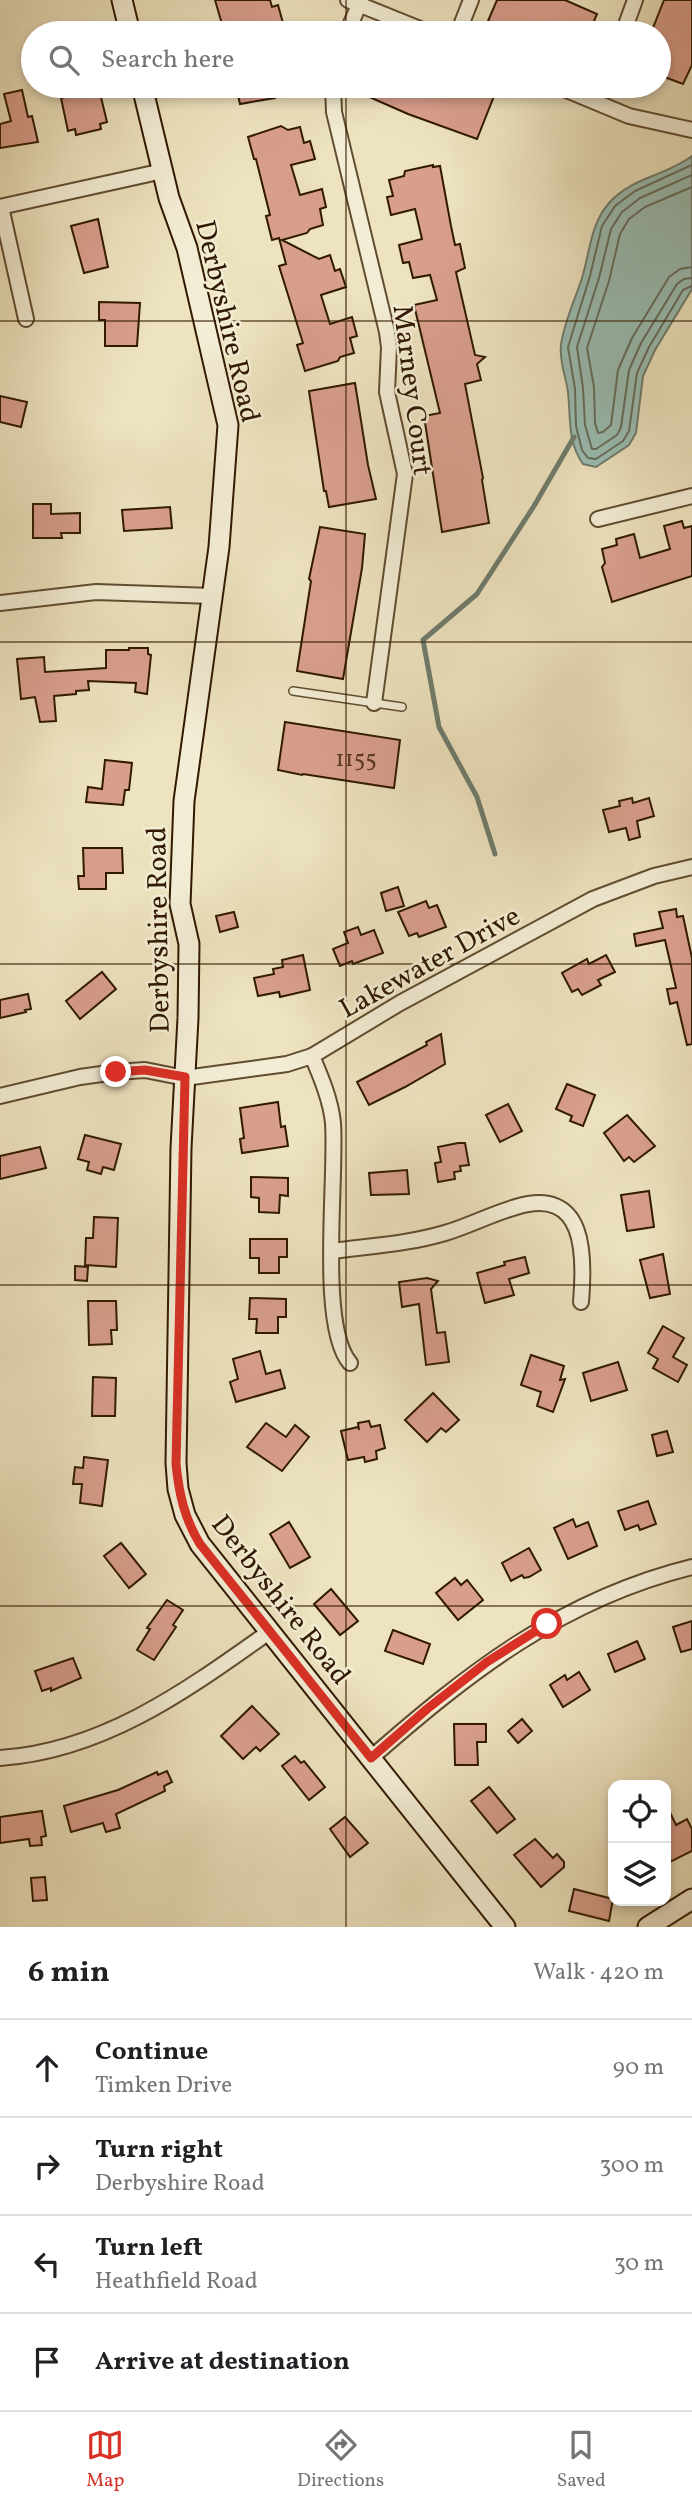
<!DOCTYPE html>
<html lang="en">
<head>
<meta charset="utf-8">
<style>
	body { margin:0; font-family:Vollkorn,serif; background:#f6f6f6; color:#202124 }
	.controls { position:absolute; right:21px; bottom:21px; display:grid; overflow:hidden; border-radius:14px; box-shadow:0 4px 10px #0003 }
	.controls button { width:63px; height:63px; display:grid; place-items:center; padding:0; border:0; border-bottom:2px solid #e0e0e0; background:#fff; color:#202124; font:35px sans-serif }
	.stop { position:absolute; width:21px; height:21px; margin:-16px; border:5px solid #d93025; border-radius:50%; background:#fff }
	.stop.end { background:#d93025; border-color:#fff; box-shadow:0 2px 7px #0008 }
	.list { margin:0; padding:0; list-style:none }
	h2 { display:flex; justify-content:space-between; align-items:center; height:91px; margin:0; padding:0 28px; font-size:30px }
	h2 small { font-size:23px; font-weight:400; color:#757577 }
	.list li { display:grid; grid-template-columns:46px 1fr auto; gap:21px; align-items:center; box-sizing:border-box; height:98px; padding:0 28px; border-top:2px solid #e0e0e0 }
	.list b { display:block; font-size:26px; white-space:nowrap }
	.list p { margin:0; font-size:23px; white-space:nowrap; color:#757577 }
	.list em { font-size:23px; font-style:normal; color:#757577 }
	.icon { flex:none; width:38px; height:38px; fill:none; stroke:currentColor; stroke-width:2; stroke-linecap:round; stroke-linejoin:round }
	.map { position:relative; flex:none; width:692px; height:1927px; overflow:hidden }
	.search { position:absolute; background:#fff; box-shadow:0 4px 10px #0003; left:21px; right:21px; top:21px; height:77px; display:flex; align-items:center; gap:18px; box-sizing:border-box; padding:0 24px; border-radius:38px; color:#757577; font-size:26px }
	.sheet { height:483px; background:#fff }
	nav { display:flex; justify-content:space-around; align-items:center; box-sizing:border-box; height:98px; border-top:2px solid #e0e0e0; background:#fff; font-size:19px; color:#757577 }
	nav a { display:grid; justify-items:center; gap:4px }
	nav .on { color:#d93025 }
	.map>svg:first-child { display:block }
	.water { fill:#99beb4; stroke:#6f7c6c; stroke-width:2 }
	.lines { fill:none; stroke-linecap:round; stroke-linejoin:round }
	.shore { stroke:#656c5a; stroke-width:2 }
	.stream { stroke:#6f7c6c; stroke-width:5 }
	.building { fill:#d99f8d; stroke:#311900; stroke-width:2 }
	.lane-casing { stroke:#604c30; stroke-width:10 }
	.street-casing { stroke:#604c30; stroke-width:18 }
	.secondary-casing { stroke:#311900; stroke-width:23 }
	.lane { stroke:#f3edd5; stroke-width:7 }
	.street { stroke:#f3edd5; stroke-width:14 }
	.secondary { stroke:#f3edd5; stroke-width:19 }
	.route { stroke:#d93025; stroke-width:9 }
	.grid { fill:none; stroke:#311900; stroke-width:2; stroke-opacity:0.55 }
	.labels { text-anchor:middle; stroke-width:5; stroke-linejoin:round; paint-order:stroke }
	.number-label { font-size:24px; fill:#5b3a23 }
	.street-label { font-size:28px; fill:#311900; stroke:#f3edd5 }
</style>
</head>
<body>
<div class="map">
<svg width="692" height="1927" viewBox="0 0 692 1927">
	<rect width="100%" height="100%" fill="#ede3bf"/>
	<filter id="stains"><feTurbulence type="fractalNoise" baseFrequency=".00286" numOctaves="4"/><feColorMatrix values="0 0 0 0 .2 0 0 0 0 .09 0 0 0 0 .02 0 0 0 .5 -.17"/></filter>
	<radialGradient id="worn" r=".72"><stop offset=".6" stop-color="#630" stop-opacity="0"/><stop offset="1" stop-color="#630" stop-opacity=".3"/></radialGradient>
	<path class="water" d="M692 156V289L655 350 643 376 636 433 629 445 596 467 583 464C567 441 571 419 568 392 566 377 559 361 561 345 564 322 575 300 582 278 590 252 590 225 609 203 632 177 666 176 692 156Z"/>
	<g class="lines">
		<g class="shore">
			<polyline points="692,165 635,191 615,206 602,226 590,276 568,347 575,389 576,426 582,450 588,458 596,459 623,441 629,431 637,373 649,347 683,290 692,286"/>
			<polyline points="692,175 640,198 622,212 611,229 599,278 577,347 583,388 585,425 592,449 596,449 617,435 621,427 629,370 641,343 677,284 684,279 692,278"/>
			<polyline points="692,187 645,207 629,219 620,234 609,281 587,348 594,387 595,423 598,433 603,432 611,425 618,370 632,338 669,277 680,269 692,267"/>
		</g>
		<polyline class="stream" points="495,854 477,797 439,727 423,640 477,594 534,506 574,437"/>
	</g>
	<g class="building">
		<polygon points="215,0 270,0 272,7 278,5 283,23 258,29 260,33 228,33 226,24 222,24"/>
		<polygon points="497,0 565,0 597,14 589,33 509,33 511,30 488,21"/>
		<polygon points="664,0 692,0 692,65 683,84 659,75 659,33 651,33"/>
		<polygon points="236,86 283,86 275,98 240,104"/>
		<polygon points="371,86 470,86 494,96 477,139 408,114 367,96"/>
		<polygon points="99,89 107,122 100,124 101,129 76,135 75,129 68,131 61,98"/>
		<polygon points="22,90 28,117 32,116 38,142 0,148 0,124 11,121 4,94"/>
		<polygon points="281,126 288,130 300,127 304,143 310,141 315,159 291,165 300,195 322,189 326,207 320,209 323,225 310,229 307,233 282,240 319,259 330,255 335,271 340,269 346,287 321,295 330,324 352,317 357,336 350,338 354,353 340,357 338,361 305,371 297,345 303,343 279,266 286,264 279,238 272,240 266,216 270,215 256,159 254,159 248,137"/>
		<polygon points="433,165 433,167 440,166 451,226 455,245 460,244 465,268 456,272 475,355 485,357 477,364 481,380 465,384 483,478 482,480 489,523 442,532 424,416 440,413 414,305 437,300 430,275 413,278 409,262 403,263 399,245 422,239 415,209 391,215 387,197 393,196 389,180 404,176 405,171"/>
		<polygon points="98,219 108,267 84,273 71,226"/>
		<polygon points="99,302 140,303 137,346 105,346 105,320 99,320"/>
		<polygon points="355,383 368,465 376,499 329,507 326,491 324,491 309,391"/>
		<polygon points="0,396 27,402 21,427 0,422"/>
		<polygon points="33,504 51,504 51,514 80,513 80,533 61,533 62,538 33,538"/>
		<polygon points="170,507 172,528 124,531 122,510"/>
		<polygon points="682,521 684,528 692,526 692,576 612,602 602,567 605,563 602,549 617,545 616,539 634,534 640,558 670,549 664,526"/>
		<polygon points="320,527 365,534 362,568 343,679 297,671 311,581 309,579"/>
		<polygon points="129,648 148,648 148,654 151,655 147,694 135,692 136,683 88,681 89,690 76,691 76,694 54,696 56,721 40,722 35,697 21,699 17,659 44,657 45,672 106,668 106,650 129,650"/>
		<polygon points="285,722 400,740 394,788 303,774 302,775 278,770"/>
		<polygon points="105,760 132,763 129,790 125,790 123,805 86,802 88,787 102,789"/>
		<polygon points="632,798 633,803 649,798 654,816 637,821 640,837 629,840 626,828 609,832 603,810 620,806 619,801"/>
		<polygon points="83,848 122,848 123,873 106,873 106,889 79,889 78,876 84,876"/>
		<polygon points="398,887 404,906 386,911 381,893"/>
		<polygon points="426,901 429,908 437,905 446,927 419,937 417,933 409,936 398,912"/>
		<polygon points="676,909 677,917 683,916 692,958 692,1044 687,1045 677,1002 670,1004 667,989 676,988 665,940 636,946 634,934 663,928 659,912"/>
		<polygon points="234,912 238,927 220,932 216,916"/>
		<polygon points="358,927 361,935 374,930 383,953 353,964 352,961 340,966 333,949 348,943 344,932"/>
		<polygon points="303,955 310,990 280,997 279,992 258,996 254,978 274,974 273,969 283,967 282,960"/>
		<polygon points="606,955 615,972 598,980 601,985 582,995 578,989 572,992 562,973 587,959 589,964"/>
		<polygon points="102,972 116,989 80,1019 66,1001"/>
		<polygon points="28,994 31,1009 25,1010 26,1012 0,1018 0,1000"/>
		<polygon points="441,1034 445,1064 405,1087 369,1105 357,1082 427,1045 426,1042"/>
		<polygon points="567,1084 595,1095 583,1126 570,1121 572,1116 556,1109"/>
		<polygon points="278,1102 281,1127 285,1126 288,1146 242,1153 240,1139 244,1138 240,1108"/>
		<polygon points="508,1104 522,1131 500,1142 486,1115"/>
		<polygon points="627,1115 655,1146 634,1162 629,1157 624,1161 604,1133"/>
		<polygon points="85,1135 121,1144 114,1170 103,1167 101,1174 87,1170 89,1162 78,1159"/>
		<polygon points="458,1143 465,1143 469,1165 460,1166 461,1171 454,1172 455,1179 438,1182 435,1163 441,1162 438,1147"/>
		<polygon points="40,1147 46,1168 0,1179 0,1156"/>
		<polygon points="407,1170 409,1194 371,1195 369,1173"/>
		<polygon points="251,1177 288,1178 288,1196 280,1195 279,1213 259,1212 259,1198 251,1197"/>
		<polygon points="649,1191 654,1227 627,1231 621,1195"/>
		<polygon points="94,1217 118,1218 116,1267 85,1265 86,1238 93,1238"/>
		<polygon points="250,1239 287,1239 287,1257 279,1257 279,1273 259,1273 259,1258 250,1258"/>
		<polygon points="663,1254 670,1294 650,1298 640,1260"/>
		<polygon points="525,1257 529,1273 509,1279 514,1295 485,1303 477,1273 505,1265 504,1262"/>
		<polygon points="75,1266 88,1267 87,1281 75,1280"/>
		<polygon points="427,1278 438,1281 431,1289 437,1333 445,1332 449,1362 426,1365 419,1304 402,1307 399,1282"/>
		<polygon points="250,1298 286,1299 286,1317 278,1317 278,1333 256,1333 257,1319 249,1319"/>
		<polygon points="88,1301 116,1301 117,1330 111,1330 112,1344 89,1345"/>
		<polygon points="663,1326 684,1338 673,1357 687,1365 678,1382 653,1368 658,1359 648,1353"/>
		<polygon points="260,1351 266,1374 280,1370 285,1388 236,1402 230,1382 238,1379 233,1359"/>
		<polygon points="531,1355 564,1366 560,1380 565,1379 553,1412 537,1406 541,1392 521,1385"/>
		<polygon points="618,1362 627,1390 591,1401 583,1373"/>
		<polygon points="93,1377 116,1378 115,1416 92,1416"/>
		<polygon points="433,1393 459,1420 446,1432 441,1428 427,1442 405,1420"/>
		<polygon points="369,1421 371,1427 380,1425 385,1448 376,1451 377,1459 365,1462 364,1457 348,1460 341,1431 358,1427 359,1430 358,1423"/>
		<polygon points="266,1423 286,1437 295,1425 309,1437 282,1471 247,1447"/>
		<polygon points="667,1431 673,1452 657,1456 652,1435"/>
		<polygon points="84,1457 108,1460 102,1506 80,1503 82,1484 73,1484 75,1467 83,1468"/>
		<polygon points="648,1501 656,1524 640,1530 638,1525 625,1530 618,1511"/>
		<polygon points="573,1519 576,1527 588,1522 597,1546 568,1559 554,1528"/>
		<polygon points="289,1522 310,1557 290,1568 270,1534"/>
		<polygon points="121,1543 146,1574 129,1588 104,1556"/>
		<polygon points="529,1548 541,1570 529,1577 524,1578 522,1575 511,1581 502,1563"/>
		<polygon points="455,1578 461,1585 467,1580 483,1600 458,1620 436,1593"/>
		<polygon points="331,1589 358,1621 340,1635 314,1604"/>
		<polygon points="167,1600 183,1610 173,1625 176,1627 154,1660 137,1650 150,1629 147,1628"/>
		<polygon points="692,1621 692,1649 681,1652 673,1627"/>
		<polygon points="393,1630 430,1644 423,1664 385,1651"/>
		<polygon points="637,1641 645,1659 615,1672 608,1654"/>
		<polygon points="73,1658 81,1678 51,1691 51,1688 42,1691 35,1671"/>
		<polygon points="579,1672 590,1690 563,1707 550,1685 565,1675 567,1680"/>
		<polygon points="252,1706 279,1734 260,1751 256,1747 243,1759 221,1736"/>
		<polygon points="522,1719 532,1731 518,1743 508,1731"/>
		<polygon points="454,1724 486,1724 486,1742 477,1742 478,1765 455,1765"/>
		<polygon points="295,1756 301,1763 304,1761 325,1787 309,1800 282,1766"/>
		<polygon points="167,1771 172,1782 164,1786 165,1791 116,1814 120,1828 106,1832 103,1823 71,1832 64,1806 118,1790 157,1772 158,1775"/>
		<polygon points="489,1787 515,1819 497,1833 471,1801"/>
		<polygon points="666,1804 676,1825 687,1819 692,1829 692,1851 666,1864"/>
		<polygon points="42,1811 46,1836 41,1837 42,1845 30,1846 29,1839 0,1843 0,1817"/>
		<polygon points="345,1817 368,1843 350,1857 330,1829"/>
		<polygon points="535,1839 553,1858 557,1854 564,1862 564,1867 541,1887 514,1855"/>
		<polygon points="45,1877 47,1900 33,1901 31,1878"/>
		<polygon points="574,1889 613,1899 609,1921 569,1911"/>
	</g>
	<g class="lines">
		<g class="lane-casing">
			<polyline id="lane" points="293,691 402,707"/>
		</g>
		<g class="street-casing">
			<g id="street">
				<polyline points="348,0 430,33"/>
				<polyline points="347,33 361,0"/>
				<polyline points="458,33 471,0"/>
				<polyline points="623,33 635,0"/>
				<polyline points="333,86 334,112 387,332 389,347 387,392 405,474 374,703"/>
				<polyline points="557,86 629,116 692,130"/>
				<polyline points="596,102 602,86"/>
				<polyline points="0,207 163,171"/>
				<polyline points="1,207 26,319"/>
				<polyline points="598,519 692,496"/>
				<polyline points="0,603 96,592 213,596"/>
				<path d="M312 1056C321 1077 331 1101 333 1123 337 1178 318 1326 350 1363"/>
				<polyline points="0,1096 80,1077 116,1072 145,1070 185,1078 287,1064 312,1056 400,1003 593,899 654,876 692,867"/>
				<path d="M333 1251C370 1246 408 1244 445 1233 469 1226 491 1214 516 1207 586 1186 585 1255 581 1302"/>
				<path d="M0 1758C104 1751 187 1690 269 1632"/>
				<path d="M371 1758C469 1672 562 1599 692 1567"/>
			</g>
		</g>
		<g class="secondary-casing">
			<g id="secondary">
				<polyline points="122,0 130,33"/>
				<polyline points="142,86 169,198 187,248 228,425 219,547 184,801 180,904 189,944 188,1018 181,1148 176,1463 178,1489 185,1515 200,1544 505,1927"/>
				<polyline points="648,1927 692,1899"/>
			</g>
		</g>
		<use href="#lane" class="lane"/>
		<use href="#street" class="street"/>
		<use href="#secondary" class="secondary"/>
	</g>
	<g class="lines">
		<path class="route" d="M116 1072 145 1070 185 1077 176 1464C179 1493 184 1518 200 1544L371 1758 427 1709 487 1662 547 1624"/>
	</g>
	<path class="grid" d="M346 0V33M346 86V1927M0 321H692M0 642H692M0 964H692M0 1285H692M0 1606H692"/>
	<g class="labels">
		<g class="number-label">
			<text x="356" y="766">1155</text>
		</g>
		<g class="street-label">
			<text transform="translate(229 321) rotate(77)" y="10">Derbyshire Road</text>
			<text transform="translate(414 390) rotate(83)" y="10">Marney Court</text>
			<text transform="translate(157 930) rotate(-91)" y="10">Derbyshire Road</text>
			<text transform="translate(429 961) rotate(-29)" y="10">Lakewater Drive</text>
			<text transform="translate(282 1599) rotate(52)" y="10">Derbyshire Road</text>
		</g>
	</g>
	<rect width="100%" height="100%" filter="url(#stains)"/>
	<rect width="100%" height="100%" fill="url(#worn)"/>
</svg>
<div class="controls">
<button><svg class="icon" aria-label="locate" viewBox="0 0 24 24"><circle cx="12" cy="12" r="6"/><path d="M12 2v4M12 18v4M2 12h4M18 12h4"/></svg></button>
<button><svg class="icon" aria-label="layers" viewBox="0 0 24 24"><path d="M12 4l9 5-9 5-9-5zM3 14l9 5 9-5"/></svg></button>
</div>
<div class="stop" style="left:547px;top:1624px"></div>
<div class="stop end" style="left:116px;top:1072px"></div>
<div class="search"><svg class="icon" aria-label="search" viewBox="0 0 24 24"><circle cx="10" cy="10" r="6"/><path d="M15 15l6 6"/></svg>Search here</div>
</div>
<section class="sheet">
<h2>6 min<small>Walk · 420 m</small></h2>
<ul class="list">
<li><svg class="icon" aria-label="ahead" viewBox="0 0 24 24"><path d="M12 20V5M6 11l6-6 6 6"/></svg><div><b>Continue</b><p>Timken Drive</p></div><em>90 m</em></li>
<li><svg class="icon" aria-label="right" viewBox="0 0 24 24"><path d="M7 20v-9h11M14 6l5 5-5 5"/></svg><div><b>Turn right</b><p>Derbyshire Road</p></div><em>300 m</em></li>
<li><svg class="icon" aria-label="left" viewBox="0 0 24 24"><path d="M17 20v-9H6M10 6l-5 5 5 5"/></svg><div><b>Turn left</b><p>Heathfield Road</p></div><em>30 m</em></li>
<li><svg class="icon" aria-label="arrive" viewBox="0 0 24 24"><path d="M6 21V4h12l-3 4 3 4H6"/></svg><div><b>Arrive at destination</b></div></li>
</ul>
</section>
<nav>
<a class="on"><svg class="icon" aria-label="map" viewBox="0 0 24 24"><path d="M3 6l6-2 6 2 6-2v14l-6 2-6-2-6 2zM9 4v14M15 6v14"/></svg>Map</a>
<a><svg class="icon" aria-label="directions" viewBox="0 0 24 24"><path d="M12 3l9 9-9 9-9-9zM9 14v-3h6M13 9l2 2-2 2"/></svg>Directions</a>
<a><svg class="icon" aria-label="saved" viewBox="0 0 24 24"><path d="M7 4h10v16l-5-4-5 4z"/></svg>Saved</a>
</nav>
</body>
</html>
